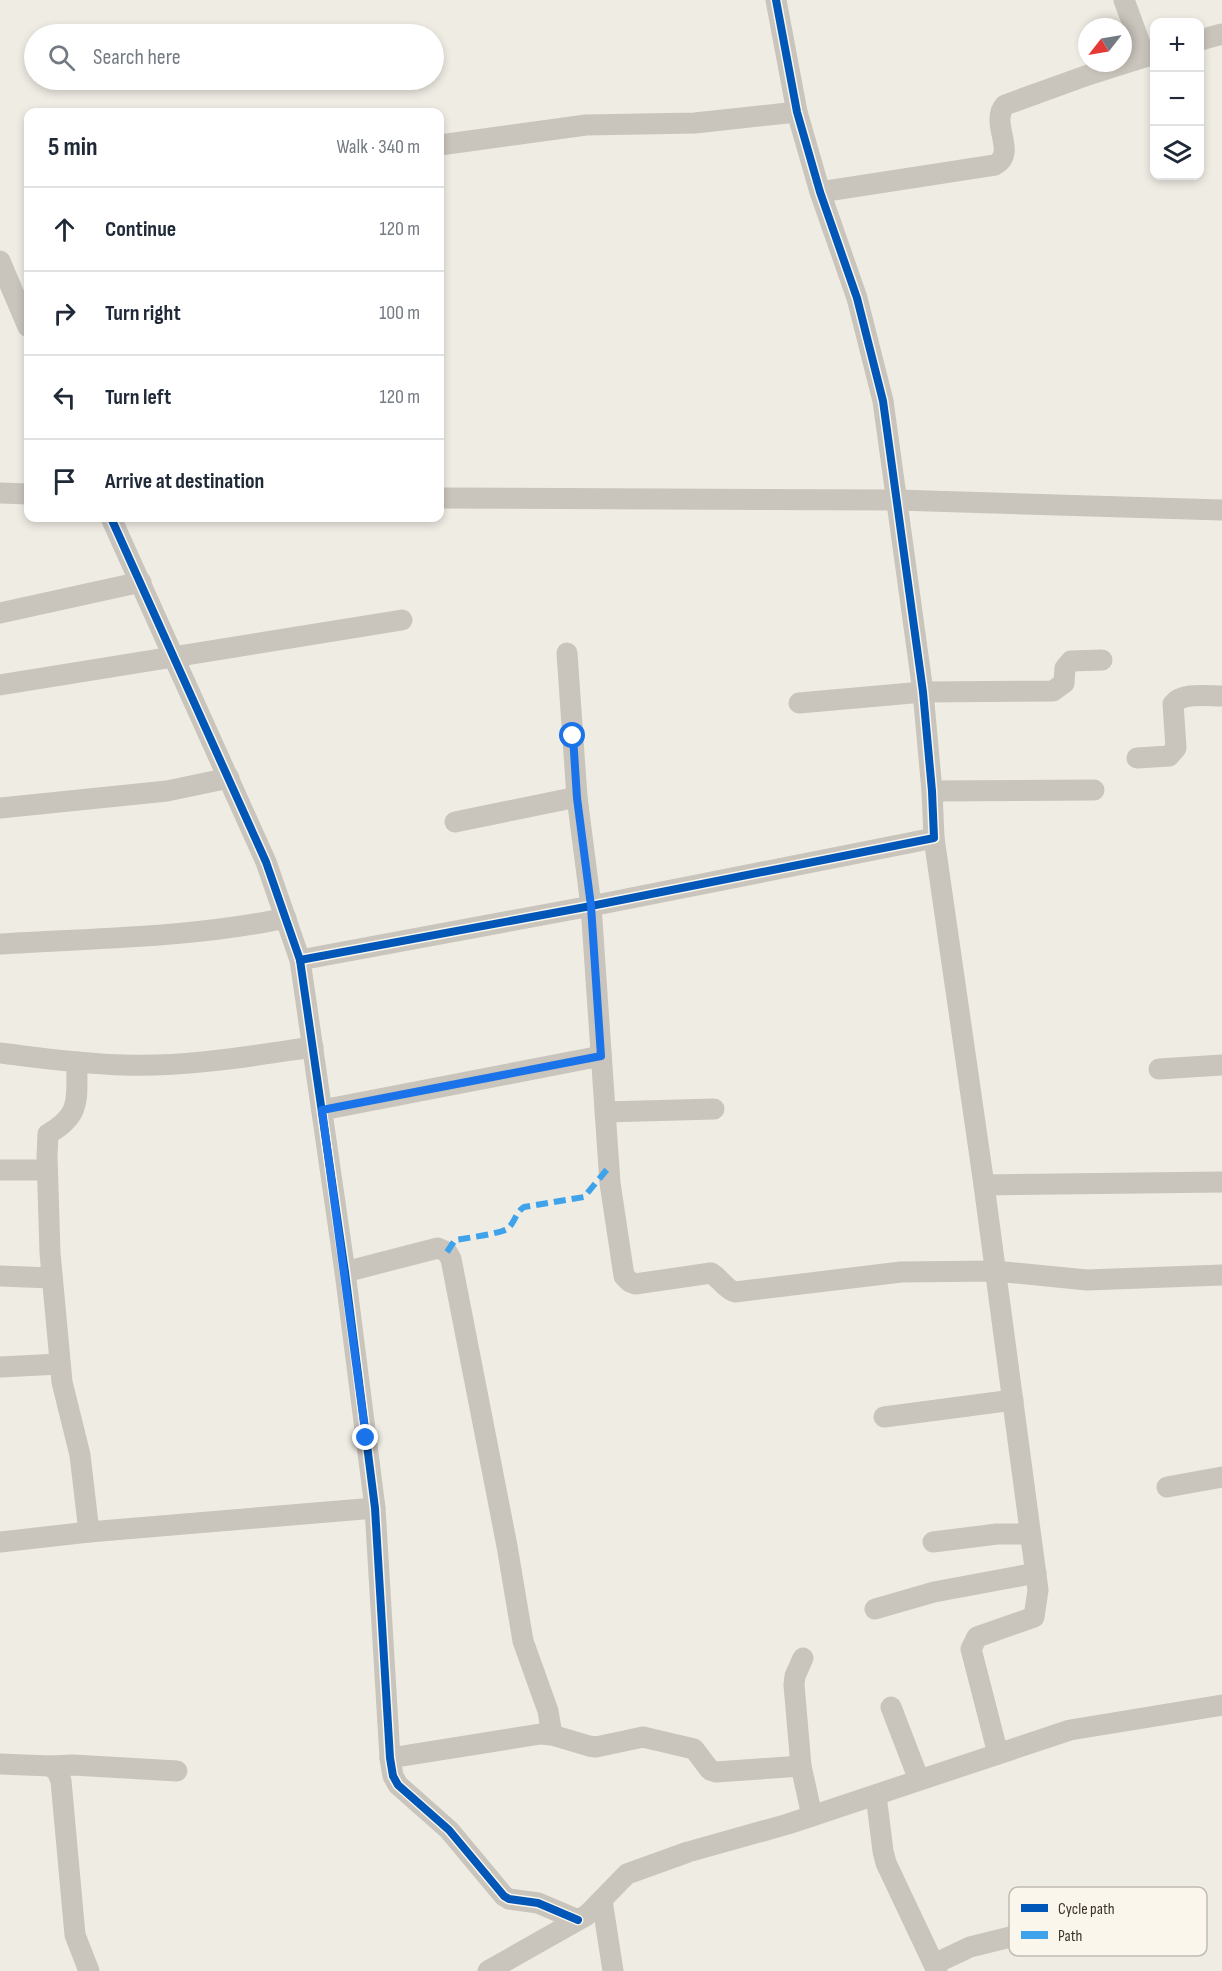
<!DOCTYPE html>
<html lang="en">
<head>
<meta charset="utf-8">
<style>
	body { margin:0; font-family:"Sofia Sans Condensed",sans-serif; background:#f6f6f7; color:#1f2937 }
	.controls { position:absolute; right:18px; top:18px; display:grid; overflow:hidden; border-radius:12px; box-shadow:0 3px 9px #0003 }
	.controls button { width:54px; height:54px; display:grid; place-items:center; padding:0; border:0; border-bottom:2px solid #e0e1e3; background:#fff; color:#1f2937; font:30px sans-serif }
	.compass { position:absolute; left:1078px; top:18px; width:54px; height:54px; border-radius:50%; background:#fff; box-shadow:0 3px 9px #0003; rotate:239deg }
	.stop { position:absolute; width:18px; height:18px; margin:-14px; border:4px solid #1a73e8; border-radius:50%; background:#fff }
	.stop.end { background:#1a73e8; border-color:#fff; box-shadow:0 2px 6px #0008 }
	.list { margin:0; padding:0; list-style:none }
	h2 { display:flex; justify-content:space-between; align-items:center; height:78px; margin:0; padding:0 24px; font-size:26px }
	h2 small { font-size:20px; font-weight:400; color:#747a83 }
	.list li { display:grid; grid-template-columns:39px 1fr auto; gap:18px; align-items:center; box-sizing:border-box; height:84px; padding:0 24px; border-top:2px solid #e0e1e3 }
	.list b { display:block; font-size:22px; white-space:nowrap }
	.list em { font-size:20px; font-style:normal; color:#747a83 }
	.icon { flex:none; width:33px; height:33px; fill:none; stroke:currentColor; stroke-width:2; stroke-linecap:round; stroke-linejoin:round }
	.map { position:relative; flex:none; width:1222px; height:1971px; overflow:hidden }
	.search { position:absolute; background:#fff; box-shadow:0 3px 9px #0003; left:24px; top:24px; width:420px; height:66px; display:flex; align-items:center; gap:15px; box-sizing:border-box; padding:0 21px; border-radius:33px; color:#747a83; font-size:22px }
	.panel { position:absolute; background:#fff; box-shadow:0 3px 9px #0003; left:24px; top:108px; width:420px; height:414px; border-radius:12px }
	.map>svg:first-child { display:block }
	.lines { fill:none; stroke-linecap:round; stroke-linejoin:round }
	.minor { stroke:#c9c4bc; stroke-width:21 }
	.quiet { stroke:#3fa3eb; stroke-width:6; stroke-dasharray:12 6; stroke-linecap:butt }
	.cycleway-casing { stroke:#fbf6ec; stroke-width:11 }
	.cycleway { stroke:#0057b8; stroke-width:8 }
	.route { stroke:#1a73e8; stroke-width:8 }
	.key { fill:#fbf6ec; stroke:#c1bbb2; stroke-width:1.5 }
	.key-label { font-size:16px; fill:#3a312a }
</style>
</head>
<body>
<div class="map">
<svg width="1222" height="1971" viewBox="0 0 1222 1971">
	<rect width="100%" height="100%" fill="#efece4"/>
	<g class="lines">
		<g class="minor">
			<polyline points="1124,0 1145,57"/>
			<polyline points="1200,40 1222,34"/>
			<polyline points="440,145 586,125 695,123 797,112"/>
			<path d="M820 192 995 165C1018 153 989 123 1005 105L1088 75 1154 54"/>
			<polyline points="0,261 28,327"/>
			<polyline points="0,493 28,494"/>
			<polyline points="440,498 897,500 1222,510"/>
			<polyline points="111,518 266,862 300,960 345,1272 375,1508 390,1758 393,1776 398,1785 449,1830 504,1896 509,1899 538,1903 578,1920"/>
			<polyline points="0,613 141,582"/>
			<path d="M567 653 577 797 591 906 610 1183 624 1276 630 1282 635 1284 711 1273C720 1278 725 1289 735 1292L901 1272 995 1271 1087 1280 1222 1275"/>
			<polyline points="0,685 402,620"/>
			<polyline points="799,703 923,692 1053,691 1064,683 1065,668 1071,661 1102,660"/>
			<path d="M1137 758 1169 756 1176 748 1173 704C1182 692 1208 696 1222 696"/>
			<polyline points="932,791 1094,790"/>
			<polyline points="0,808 167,791 229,778"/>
			<polyline points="455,822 577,797"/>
			<polyline points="934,838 984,1185 1038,1590 1034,1617 977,1637 971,1649 998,1754"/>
			<path d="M0 944C95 938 192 938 286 918"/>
			<polyline points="300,960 591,906 934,838 932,791 923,692 883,401 857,298 820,192 797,112 776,0"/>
			<path d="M0 1053C41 1058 83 1064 124 1065 187 1067 251 1056 313 1047"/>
			<path d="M77 1062C76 1098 83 1114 48 1134L47 1156 50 1253 62 1382 80 1455 89 1532"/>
			<polyline points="1159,1069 1222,1065"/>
			<polyline points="322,1110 601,1056"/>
			<polyline points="605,1112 714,1109"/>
			<polyline points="0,1170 47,1170"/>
			<polyline points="984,1185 1222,1182"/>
			<polyline points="345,1272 438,1248 447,1252 451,1259 507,1546 523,1641 548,1711 552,1735"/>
			<polyline points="0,1276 52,1278"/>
			<polyline points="0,1367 60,1364"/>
			<polyline points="884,1417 1013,1400"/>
			<polyline points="1167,1487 1222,1477"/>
			<polyline points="0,1542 89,1532 375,1508"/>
			<polyline points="933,1542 997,1534 1030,1534"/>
			<polyline points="875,1609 934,1592 1036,1573"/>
			<polyline points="803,1658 795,1676 794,1685 801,1766 812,1816"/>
			<polyline points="891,1707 919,1780"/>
			<polyline points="390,1758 540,1734 552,1735 589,1746 596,1747 643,1737 694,1749 710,1770 716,1772 801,1766"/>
			<polyline points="0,1764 50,1766 57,1771 61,1781 75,1935 89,1971"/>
			<polyline points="50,1766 73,1765 177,1771"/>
			<polyline points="876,1795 883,1851 886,1863 937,1971"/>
			<polyline points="602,1900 613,1971"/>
			<polyline points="934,1964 970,1947 1136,1906"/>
			<polyline points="488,1971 587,1915 627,1874 688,1852 788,1824 1070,1730 1222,1705"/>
		</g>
		<path class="quiet" d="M447 1252 455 1240C467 1238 498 1234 507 1229 515 1223 515 1213 524 1207L584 1197 609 1167"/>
		<g class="cycleway-casing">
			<g id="cycleway">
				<polyline points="111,518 266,862 300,960 345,1272 375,1508 390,1758 393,1776 398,1785 449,1830 504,1896 509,1899 538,1903 578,1920"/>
				<polyline points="300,960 591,906 934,838 932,791 923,692 883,401 857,298 820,192 797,112 776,0"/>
			</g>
		</g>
		<use href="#cycleway" class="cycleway"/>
	</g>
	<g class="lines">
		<polyline class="route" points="366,1438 322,1110 601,1056 591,906 577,798 573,736"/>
	</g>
	<rect x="1009" y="1887" width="198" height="69" rx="9" class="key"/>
	<rect x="1021" y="1904" width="27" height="8" fill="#0057b8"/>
	<rect x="1021" y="1931" width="27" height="8" fill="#3fa3eb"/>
	<g class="key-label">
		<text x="1058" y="1914">Cycle path</text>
		<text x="1058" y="1941">Path</text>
	</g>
</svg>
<div class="controls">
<button>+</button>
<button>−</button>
<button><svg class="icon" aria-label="layers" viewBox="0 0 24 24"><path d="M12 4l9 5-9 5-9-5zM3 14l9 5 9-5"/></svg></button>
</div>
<svg class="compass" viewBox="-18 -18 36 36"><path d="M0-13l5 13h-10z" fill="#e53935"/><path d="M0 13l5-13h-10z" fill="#747a83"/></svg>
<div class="stop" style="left:573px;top:736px"></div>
<div class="stop end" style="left:366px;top:1438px"></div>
<div class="search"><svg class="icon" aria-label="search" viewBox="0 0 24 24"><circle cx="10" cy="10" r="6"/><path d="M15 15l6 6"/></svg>Search here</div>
<section class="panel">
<h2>5 min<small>Walk · 340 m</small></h2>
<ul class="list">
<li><svg class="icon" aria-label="ahead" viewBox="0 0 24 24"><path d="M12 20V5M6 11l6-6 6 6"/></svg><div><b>Continue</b></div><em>120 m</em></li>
<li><svg class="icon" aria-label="right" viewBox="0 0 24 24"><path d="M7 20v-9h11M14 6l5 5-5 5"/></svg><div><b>Turn right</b></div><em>100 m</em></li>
<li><svg class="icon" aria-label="left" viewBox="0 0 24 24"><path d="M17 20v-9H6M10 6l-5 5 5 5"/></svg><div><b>Turn left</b></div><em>120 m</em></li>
<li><svg class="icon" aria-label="arrive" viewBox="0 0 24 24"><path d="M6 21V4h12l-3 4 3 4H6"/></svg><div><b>Arrive at destination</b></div></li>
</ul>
</section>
</div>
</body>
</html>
